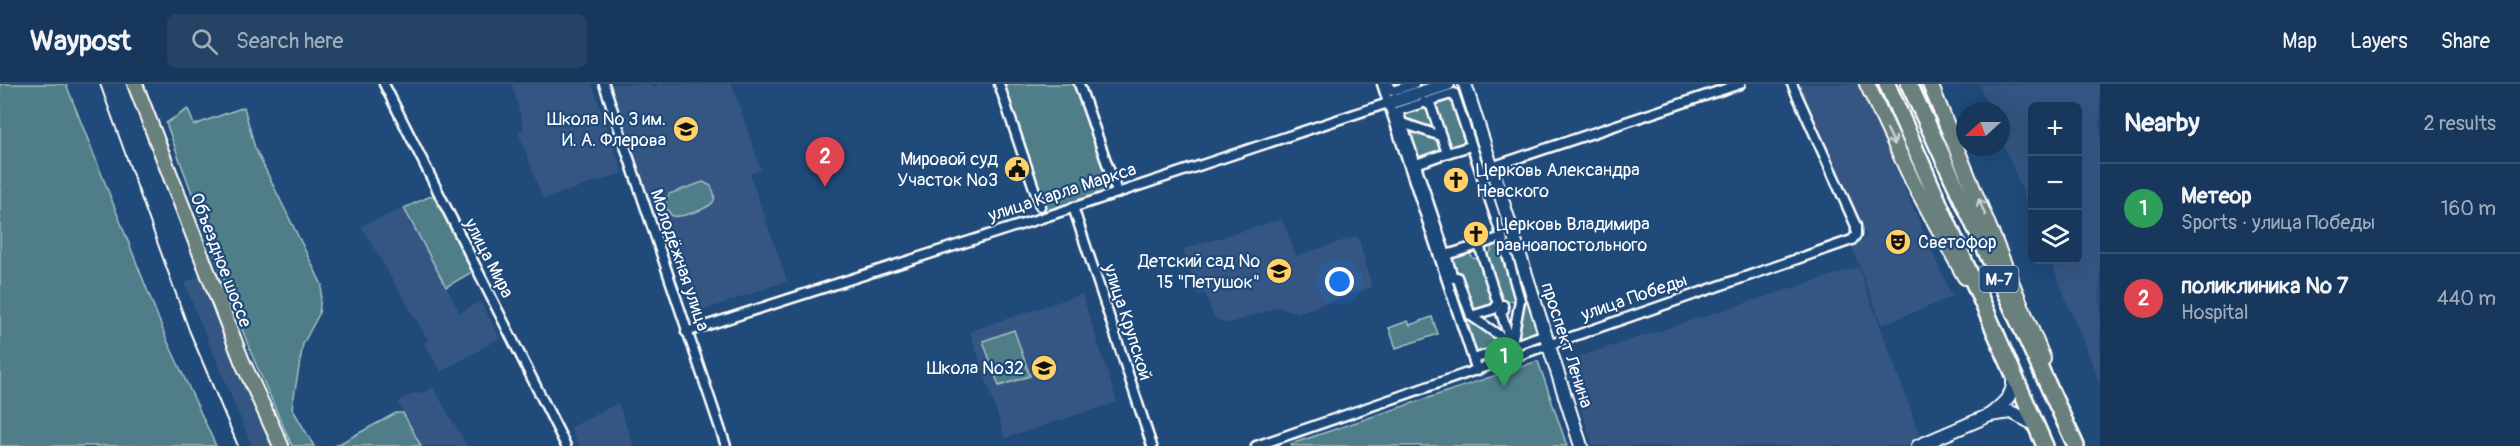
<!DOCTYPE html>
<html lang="en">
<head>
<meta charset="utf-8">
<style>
	body { margin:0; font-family:Pangolin,sans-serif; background:#244365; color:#f1f3f6 }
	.controls { position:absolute; right:18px; top:18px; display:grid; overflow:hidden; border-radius:9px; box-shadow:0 6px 24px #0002 }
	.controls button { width:54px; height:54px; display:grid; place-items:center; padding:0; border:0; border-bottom:2px solid #365272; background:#17385c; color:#f1f3f6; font:30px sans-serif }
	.compass { position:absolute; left:1956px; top:18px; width:54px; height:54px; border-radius:50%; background:#17385c; box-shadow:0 6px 24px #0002; rotate:249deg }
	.you { position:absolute; left:1340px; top:198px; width:21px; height:21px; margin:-15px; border:4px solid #fff; border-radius:50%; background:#1a73e8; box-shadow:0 0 0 9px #1a73e833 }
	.badge { display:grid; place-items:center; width:39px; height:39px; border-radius:50%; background:#e797bd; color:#fff; font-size:20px; font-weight:700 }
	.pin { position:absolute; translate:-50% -50px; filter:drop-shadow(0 2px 3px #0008) }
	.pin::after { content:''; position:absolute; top:32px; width:21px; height:18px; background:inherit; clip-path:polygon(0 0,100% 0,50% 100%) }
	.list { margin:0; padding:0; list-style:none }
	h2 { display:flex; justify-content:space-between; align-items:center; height:78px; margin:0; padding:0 24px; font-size:26px }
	h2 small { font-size:20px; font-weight:400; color:#9eacbb }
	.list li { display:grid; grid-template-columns:39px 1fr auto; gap:18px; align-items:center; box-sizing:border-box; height:90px; padding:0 24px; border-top:2px solid #365272 }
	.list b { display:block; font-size:22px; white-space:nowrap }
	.list p { margin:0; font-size:20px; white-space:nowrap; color:#9eacbb }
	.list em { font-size:20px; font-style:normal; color:#9eacbb }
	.icon { flex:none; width:33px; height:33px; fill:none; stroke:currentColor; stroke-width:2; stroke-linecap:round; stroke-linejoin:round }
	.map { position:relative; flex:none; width:2100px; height:362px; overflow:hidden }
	header { display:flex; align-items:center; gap:36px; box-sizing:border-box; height:84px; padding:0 30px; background:#17385c; border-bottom:2px solid #365272 }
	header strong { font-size:28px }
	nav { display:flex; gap:33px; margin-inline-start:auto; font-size:21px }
	.search { width:420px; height:54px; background:#244365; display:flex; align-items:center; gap:15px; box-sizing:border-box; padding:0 21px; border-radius:9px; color:#9eacbb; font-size:22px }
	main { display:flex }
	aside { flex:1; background:#17385c }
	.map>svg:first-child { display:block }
	.built { fill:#365683 }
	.green { fill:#4f7e88; stroke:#a7bec4; stroke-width:1.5 }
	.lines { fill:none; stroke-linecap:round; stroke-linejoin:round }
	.street-casing { stroke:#fff; stroke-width:13 }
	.secondary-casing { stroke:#fff; stroke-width:16 }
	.primary-casing { stroke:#fff; stroke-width:18 }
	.highway-casing { stroke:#fff; stroke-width:20 }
	.street { stroke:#1f4a7a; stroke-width:8 }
	.secondary { stroke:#1f4a7a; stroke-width:12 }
	.primary { stroke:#6a807c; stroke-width:14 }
	.highway { stroke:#6a807c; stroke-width:15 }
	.rail { stroke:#fff; stroke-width:2 }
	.oneway { stroke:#cbd3d1 }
	.labels { text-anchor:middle; stroke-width:4.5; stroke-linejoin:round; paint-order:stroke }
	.shield { fill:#1f4a7a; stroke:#bcc9d7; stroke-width:1.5 }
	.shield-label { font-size:16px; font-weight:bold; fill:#fff }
	.poi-label { font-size:18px; fill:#fff; stroke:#1f4a7a; text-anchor:end }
	.street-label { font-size:18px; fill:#fff; stroke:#1f4a7a }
</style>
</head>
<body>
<header>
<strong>Waypost</strong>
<div class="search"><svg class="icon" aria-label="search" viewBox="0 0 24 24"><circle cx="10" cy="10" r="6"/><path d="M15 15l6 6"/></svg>Search here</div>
<nav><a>Map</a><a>Layers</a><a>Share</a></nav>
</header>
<main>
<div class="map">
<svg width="2100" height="362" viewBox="0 0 2100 362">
	<rect width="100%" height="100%" fill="#1f4a7a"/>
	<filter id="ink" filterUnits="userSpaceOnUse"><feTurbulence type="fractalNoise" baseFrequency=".0167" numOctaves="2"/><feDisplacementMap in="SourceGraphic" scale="12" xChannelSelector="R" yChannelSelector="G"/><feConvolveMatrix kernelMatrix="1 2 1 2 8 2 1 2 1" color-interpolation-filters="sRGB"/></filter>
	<g filter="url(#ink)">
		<g class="built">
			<polygon points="512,0 592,0 623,89 543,115 518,47 524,45"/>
			<polygon points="611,0 647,0 656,4 657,0 732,0 761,86 750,90 787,197 696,229 669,148 661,150"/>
			<polygon points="1799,0 1859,0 1952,213 1882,241 1851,161 1867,153"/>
			<polygon points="1979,0 2100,0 2100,299 2050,176 2078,176 2078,22 2032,22 2032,132 2001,54 2001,27 1990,27"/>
			<polygon points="404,124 460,229 480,217 500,254 441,288 424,259 428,256 361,142"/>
			<polygon points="1282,135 1296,172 1358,152 1372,203 1297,229 1279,223 1228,240 1214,234 1205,209 1198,211 1183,165"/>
			<polygon points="1858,183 1924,362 1593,362 1565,277"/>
			<polygon points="201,191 258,331 273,362 252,362 184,199"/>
			<polygon points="1082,210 1117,318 1005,354 970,247"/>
			<polygon points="433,303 467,362 421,362 398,318 414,309 423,309"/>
			<polygon points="618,319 634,362 579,362 570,344"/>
		</g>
		<g class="green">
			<polygon points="0,0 66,0 167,256 216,362 0,362"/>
			<polygon points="1003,0 1074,0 1110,106 1046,127"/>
			<polygon points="1453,12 1469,60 1449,67 1434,22 1438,21 1437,17"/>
			<polygon points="1423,21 1424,25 1428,24 1435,47 1406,37 1403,28"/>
			<polygon points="244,23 255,64 322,201 319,230 303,260 292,324 314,362 292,362 251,269 166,39 188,25 194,41"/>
			<polygon points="1408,43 1437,53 1442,69 1419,77"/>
			<path d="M703 98 711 102C713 106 716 112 714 116 713 124 677 136 671 131 667 127 666 122 665 117L669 110Z"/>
			<polygon points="433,111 472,188 446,203 404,124"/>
			<polygon points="1503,157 1517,215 1504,219 1486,172 1491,167 1491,160"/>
			<polygon points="1468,168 1473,174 1479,175 1494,220 1491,223 1471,230 1448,175"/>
			<polygon points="1528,217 1538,249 1515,256 1523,218"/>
			<polygon points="1432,233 1438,250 1396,264 1389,244 1408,237 1410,241"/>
			<polygon points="1472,234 1507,259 1477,269 1467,236"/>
			<polygon points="1014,246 1030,292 999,302 983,257"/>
			<polygon points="1538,277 1567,362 1292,362 1291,360"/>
			<polygon points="396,329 403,329 421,362 335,362"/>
		</g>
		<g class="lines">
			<g class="street-casing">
				<g id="street">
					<polyline points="384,0 566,362"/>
					<polyline points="604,0 726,362"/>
					<polyline points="999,0 1040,122"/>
					<polyline points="1079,0 1117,108"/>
					<polyline points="1382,0 1477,287"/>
					<polyline points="1389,0 1392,7 1414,0"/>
					<polyline points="1402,39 1441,52 1431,22 1424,18"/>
					<polyline points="1447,69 1471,62"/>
					<polyline points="1416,80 1447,69 1441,52"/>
					<polyline points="1491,83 1740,0"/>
					<polyline points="1073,123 1152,362"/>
					<polyline points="1479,161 1446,171 1398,27 1454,9 1502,153 1479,161 1498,220"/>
					<polyline points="1446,171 1453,194 1457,193 1471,232 1494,225 1498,220"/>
					<polyline points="1503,221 1504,225 1501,229 1511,259"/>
					<polyline points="1471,232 1512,260 1520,216 1502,153"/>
					<polyline points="686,248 1054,130 1388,19"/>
					<polyline points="1477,274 1540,252"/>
					<polyline points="1256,362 1852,156 1856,151 1856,142 1792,0"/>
				</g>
			</g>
			<g class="secondary-casing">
				<g id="secondary">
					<polyline points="1465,0 1581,362"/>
					<polyline points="1388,19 1448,0"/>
					<path d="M2013 291C2015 312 2004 319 1990 331L2011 328 2036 341"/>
					<polyline points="1918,362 1990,331"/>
				</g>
			</g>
			<g class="primary-casing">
				<g id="primary">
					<polyline points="135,0 242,277 281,362"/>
					<polyline points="1867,0 1913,98 1965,193"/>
					<polyline points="1930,0 2043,275"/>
				</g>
			</g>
			<g class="highway-casing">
				<g id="highway">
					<polyline points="1887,0 2045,362"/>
					<polyline points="1909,0 2076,362"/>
				</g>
			</g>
			<use href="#street" class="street"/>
			<use href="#secondary" class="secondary"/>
			<use href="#primary" class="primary"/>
			<use href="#highway" class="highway"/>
			<polyline class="rail" points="100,0 189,246 238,362"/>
		</g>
		<defs><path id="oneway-shaft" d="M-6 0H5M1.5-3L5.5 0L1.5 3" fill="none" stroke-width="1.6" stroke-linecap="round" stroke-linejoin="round" transform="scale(1.5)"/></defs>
		<g class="oneway">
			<use href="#oneway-shaft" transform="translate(1891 53) rotate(64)"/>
			<use href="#oneway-shaft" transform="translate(1982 123) rotate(-112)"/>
		</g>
	</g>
	<defs>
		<g id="school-disc" transform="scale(1.35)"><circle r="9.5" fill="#ffd166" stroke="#1f4a7a"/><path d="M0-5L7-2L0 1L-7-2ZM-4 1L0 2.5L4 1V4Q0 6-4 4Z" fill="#111"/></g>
		<g id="civic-disc" transform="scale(1.35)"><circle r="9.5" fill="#ffd166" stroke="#1f4a7a"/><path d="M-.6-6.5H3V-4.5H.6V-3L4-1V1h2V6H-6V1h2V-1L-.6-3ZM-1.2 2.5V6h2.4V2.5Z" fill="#111"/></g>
		<g id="church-disc" transform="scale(1.35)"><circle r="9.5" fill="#ffd166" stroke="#1f4a7a"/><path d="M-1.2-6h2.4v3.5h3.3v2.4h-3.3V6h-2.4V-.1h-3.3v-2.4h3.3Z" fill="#111"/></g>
		<g id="theatre-disc" transform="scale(1.35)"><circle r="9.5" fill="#ffd166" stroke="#1f4a7a"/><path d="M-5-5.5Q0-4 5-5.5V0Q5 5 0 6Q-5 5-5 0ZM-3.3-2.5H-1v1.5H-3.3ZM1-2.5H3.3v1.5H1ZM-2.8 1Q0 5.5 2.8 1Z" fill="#111"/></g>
	</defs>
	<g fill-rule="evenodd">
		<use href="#school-disc" x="686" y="45"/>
		<use href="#civic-disc" x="1017" y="85"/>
		<use href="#church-disc" x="1456" y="96"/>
		<use href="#church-disc" x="1476" y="150"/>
		<use href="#theatre-disc" x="1898" y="158"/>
		<use href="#school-disc" x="1279" y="187"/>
		<use href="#school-disc" x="1044" y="284"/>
	</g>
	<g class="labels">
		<rect class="shield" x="1979.5" y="182" width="39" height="26" rx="4.5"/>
		<g class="shield-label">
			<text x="1999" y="201">М-7</text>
		</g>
		<g class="poi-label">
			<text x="666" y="41">Школа № 3 им.<tspan x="666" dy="21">И. А. Флерова</tspan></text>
			<text x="998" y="81">Мировой суд<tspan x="998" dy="21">Участок №3</tspan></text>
			<text x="1476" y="92" text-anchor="start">Церковь Александра<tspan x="1476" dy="21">Невского</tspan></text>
			<text x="1496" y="146" text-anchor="start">Церковь Владимира<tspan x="1496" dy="21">равноапостольного</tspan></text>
			<text x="1918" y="164" text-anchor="start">Светофор</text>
			<text x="1260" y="183">Детский сад №<tspan x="1260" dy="21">15 "Петушок"</tspan></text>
			<text x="1024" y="290">Школа №32</text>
		</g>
		<g class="street-label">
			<text transform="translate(1062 108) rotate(-18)" y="6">улица Карла Маркса</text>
			<text transform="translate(489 174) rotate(63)" y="6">улица Мира</text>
			<text transform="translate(221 176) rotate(69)" y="6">Объездное шоссе</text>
			<text transform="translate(680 176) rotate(71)" y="6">Молодёжная улица</text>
			<text transform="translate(1634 213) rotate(-19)" y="6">улица Победы</text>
			<text transform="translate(1128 238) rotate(72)" y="6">улица Крупской</text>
			<text transform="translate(1567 261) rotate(72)" y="6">проспект Ленина</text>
		</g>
	</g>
</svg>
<div class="controls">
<button>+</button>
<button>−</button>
<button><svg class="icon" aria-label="layers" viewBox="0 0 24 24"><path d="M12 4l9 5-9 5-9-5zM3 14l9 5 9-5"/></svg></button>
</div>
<svg class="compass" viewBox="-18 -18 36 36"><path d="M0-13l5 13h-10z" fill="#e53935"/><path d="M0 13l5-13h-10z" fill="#9eacbb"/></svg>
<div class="you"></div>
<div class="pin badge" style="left:1504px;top:303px;background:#2e9e5b">1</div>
<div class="pin badge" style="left:825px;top:103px;background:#e0444e">2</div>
</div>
<aside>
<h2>Nearby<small>2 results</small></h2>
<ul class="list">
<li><span class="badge" style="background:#2e9e5b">1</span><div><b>Метеор</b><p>Sports · улица Победы</p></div><em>160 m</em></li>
<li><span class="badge" style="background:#e0444e">2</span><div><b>поликлиника № 7</b><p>Hospital</p></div><em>440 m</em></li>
</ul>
</aside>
</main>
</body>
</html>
